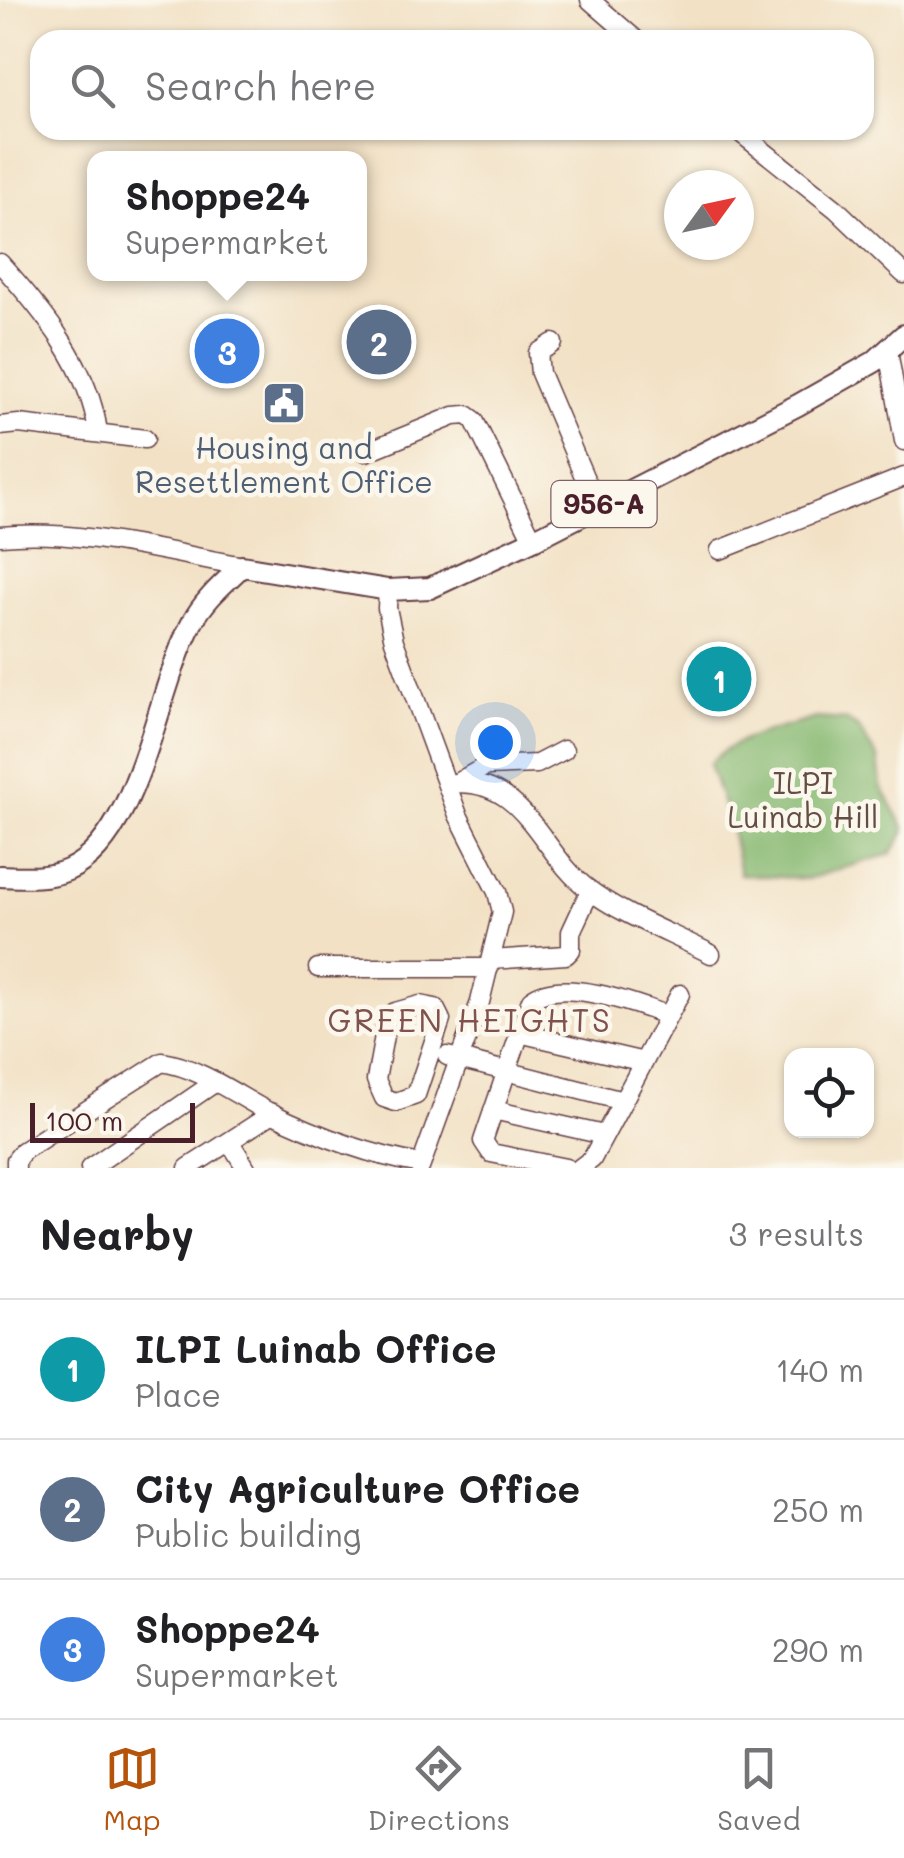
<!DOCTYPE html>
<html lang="en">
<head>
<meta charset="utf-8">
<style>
	body { margin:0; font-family:Mali,sans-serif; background:#f2f2f2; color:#202124 }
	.controls { position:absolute; right:30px; bottom:30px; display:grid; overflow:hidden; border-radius:20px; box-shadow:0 2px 8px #0004 }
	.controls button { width:90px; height:90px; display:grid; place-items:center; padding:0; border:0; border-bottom:2px solid #e0e0e0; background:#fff; color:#202124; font:50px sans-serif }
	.compass { position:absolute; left:664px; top:170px; width:90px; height:90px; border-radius:50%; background:#fff; box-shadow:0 2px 8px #0004; rotate:57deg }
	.scale { position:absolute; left:30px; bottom:25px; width:165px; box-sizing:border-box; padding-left:10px; border:5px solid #4a1f2b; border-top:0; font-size:28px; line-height:35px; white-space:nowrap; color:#4a1f2b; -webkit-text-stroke:8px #fbf7ec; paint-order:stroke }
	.you { position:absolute; left:495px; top:742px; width:35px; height:35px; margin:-25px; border:8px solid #fff; border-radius:50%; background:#1a73e8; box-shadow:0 0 0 15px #1a73e833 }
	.badge { display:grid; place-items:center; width:65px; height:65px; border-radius:50%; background:#b45309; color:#fff; font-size:32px; font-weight:700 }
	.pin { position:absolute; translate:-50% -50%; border:5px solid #fff; box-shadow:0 2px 10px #0006 }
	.popup { position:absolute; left:87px; top:151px; width:280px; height:130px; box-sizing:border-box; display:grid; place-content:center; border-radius:20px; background:#fff; filter:drop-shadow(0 2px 8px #0005); font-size:32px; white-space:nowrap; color:#757577 }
	.popup b { font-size:38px; color:#202124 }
	.popup::after { content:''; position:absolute; left:50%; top:100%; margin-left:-20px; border:20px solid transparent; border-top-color:#fff }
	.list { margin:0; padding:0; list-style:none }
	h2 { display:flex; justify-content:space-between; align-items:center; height:130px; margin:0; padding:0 40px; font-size:42px }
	h2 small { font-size:32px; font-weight:400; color:#757577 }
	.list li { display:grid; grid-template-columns:65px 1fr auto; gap:30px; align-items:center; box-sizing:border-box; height:140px; padding:0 40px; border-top:2px solid #e0e0e0 }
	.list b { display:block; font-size:38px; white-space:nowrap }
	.list p { margin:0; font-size:32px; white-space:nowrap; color:#757577 }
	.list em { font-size:32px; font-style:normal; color:#757577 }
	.icon { flex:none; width:55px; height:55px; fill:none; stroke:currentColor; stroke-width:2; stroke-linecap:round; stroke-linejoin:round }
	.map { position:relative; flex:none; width:904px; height:1168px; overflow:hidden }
	.search { position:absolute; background:#fff; box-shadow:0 2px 8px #0004; left:30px; right:30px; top:30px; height:110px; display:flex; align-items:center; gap:25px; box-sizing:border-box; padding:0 35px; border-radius:30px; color:#757577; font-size:38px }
	.sheet { height:550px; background:#fff }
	nav { display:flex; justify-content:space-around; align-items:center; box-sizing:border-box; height:140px; border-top:2px solid #e0e0e0; background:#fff; font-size:28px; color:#757577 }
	nav a { display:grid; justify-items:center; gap:5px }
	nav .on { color:#b45309 }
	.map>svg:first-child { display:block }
	.forest { fill:#89ba73; stroke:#6a6c4f; stroke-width:2.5 }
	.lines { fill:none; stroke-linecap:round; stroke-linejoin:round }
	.minor-casing { stroke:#633c42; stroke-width:21 }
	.major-casing { stroke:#633c42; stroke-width:24 }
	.minor { stroke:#fff; stroke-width:18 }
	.major { stroke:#fff; stroke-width:20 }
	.labels { text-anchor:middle; stroke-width:9; stroke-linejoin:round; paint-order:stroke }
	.shield { fill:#fbf7ec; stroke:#7f6065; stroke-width:2.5 }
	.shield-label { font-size:28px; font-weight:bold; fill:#4a1f2b }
	.service-label { font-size:30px; fill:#4e5e75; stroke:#fbf7ec }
	.park-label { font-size:30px; fill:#624e42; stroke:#fbf7ec }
	.neighbourhood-label { font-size:32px; letter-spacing:2.5px; fill:#80524d; stroke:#fbf7ec }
</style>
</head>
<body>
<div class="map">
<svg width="904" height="1168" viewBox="0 0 904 1168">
	<rect width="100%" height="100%" fill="#fbf7ec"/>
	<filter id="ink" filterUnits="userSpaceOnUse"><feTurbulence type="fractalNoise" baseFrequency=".01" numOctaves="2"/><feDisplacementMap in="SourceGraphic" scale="20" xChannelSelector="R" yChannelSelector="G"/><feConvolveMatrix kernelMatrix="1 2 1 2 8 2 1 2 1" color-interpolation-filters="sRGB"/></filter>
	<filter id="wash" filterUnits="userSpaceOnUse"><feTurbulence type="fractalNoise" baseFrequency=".0048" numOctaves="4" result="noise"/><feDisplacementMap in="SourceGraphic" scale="40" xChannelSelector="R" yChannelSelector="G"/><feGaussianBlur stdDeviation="2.25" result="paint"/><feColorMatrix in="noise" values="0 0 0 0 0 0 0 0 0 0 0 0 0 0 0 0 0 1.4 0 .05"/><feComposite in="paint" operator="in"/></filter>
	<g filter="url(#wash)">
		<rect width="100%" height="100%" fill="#f2e1c5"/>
		<path class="forest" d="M816 718 846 720 858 728 878 759 881 786 904 827V833L891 854 807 879 740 874 731 827 709 764C736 735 778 730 816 718Z"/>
	</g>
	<g filter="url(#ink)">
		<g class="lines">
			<g class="minor-casing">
				<g id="minor">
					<polyline points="590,0 636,40"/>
					<polyline points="737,130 836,209 904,274"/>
					<path d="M0 263C43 311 89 366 98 432"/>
					<polyline points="553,343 538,353 540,373 597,507"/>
					<polyline points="888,351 904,441"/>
					<polyline points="0,426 19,424 145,439"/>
					<polyline points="366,452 454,416 467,415 474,420 533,540"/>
					<path d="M0 536C79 528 164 552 242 566"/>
					<polyline points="720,550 904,477"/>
					<polyline points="388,590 387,608 394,641 458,815 497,892 502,912 480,1002 420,1168"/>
					<polyline points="458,782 486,766 537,764 564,750"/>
					<path d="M447 784C525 774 539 852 588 889 622 915 673 934 711 954"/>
					<polyline points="491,960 566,955 571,950 571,932 590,891"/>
					<polyline points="318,968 489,968"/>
					<polygon points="420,1005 435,1008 441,1020 416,1095 396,1102 384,1098 376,1080 387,1019 395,1012"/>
					<polyline points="519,1033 644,1062"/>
					<polyline points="447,1056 623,1101"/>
					<polyline points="493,1110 604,1135"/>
					<polyline points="230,1142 246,1168"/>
					<path d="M16 1168V1160L23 1151 162 1062C198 1067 235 1094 267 1111 316 1135 368 1155 421 1164"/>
					<polyline points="90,1168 214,1083"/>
					<polyline points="188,1168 273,1113"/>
					<path d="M566 1168 491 1153 483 1141 531 1000C560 976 634 1003 666 1015"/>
					<polyline points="580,1168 592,1159 680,994"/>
				</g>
			</g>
			<g class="major-casing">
				<path id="major" d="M0 876C22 877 47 879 68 870 140 838 156 690 192 623 204 600 223 584 242 566L388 590 430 588 533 540 798 405 874 362 904 335"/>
			</g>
			<use href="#minor" class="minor"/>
			<use href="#major" class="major"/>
		</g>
	</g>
	<defs>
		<g id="civic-square" transform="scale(2.25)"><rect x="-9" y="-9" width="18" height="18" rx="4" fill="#5c6f8a" stroke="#fbf7ec"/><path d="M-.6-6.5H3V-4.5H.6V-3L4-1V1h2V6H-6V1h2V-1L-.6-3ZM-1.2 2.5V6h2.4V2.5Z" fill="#fff"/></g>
	</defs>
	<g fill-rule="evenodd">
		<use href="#civic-square" x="284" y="403"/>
	</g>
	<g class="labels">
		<rect class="shield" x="551.5" y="481" width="105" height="46" rx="8"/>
		<g class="shield-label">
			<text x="604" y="514">956-A</text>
		</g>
		<g class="service-label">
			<text x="284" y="459">Housing and<tspan x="284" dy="34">Resettlement Office</tspan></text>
		</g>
		<g class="park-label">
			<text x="803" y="794">ILPI<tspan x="803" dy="34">Luinab Hill</tspan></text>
		</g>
		<g class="neighbourhood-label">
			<text x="470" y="1032">GREEN HEIGHTS</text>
		</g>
	</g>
</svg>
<div class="controls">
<button><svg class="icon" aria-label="locate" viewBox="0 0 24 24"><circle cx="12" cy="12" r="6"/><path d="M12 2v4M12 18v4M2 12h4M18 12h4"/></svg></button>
</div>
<svg class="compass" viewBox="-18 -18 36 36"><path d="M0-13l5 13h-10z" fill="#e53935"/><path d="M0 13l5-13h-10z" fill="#757577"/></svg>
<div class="scale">100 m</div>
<div class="you"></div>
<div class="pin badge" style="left:719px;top:679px;background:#0f9aa8">1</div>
<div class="pin badge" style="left:379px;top:342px;background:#5c6f8a">2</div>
<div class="pin badge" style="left:227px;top:351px;background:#3f7fe0">3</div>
<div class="popup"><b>Shoppe24</b>Supermarket</div>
<div class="search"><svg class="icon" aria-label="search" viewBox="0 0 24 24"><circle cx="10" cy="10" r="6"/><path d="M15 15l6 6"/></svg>Search here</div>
</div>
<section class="sheet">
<h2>Nearby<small>3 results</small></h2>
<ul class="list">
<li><span class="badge" style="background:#0f9aa8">1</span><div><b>ILPI Luinab Office</b><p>Place</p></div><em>140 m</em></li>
<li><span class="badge" style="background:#5c6f8a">2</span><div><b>City Agriculture Office</b><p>Public building</p></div><em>250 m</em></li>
<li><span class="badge" style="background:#3f7fe0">3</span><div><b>Shoppe24</b><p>Supermarket</p></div><em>290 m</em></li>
</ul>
</section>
<nav>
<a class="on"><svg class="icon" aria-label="map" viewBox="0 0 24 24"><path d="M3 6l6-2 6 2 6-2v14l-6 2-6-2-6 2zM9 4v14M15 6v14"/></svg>Map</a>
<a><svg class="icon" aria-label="directions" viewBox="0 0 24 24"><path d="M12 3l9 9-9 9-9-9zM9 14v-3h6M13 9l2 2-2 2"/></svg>Directions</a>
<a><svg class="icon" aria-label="saved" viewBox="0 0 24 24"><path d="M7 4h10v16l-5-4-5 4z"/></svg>Saved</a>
</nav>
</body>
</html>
